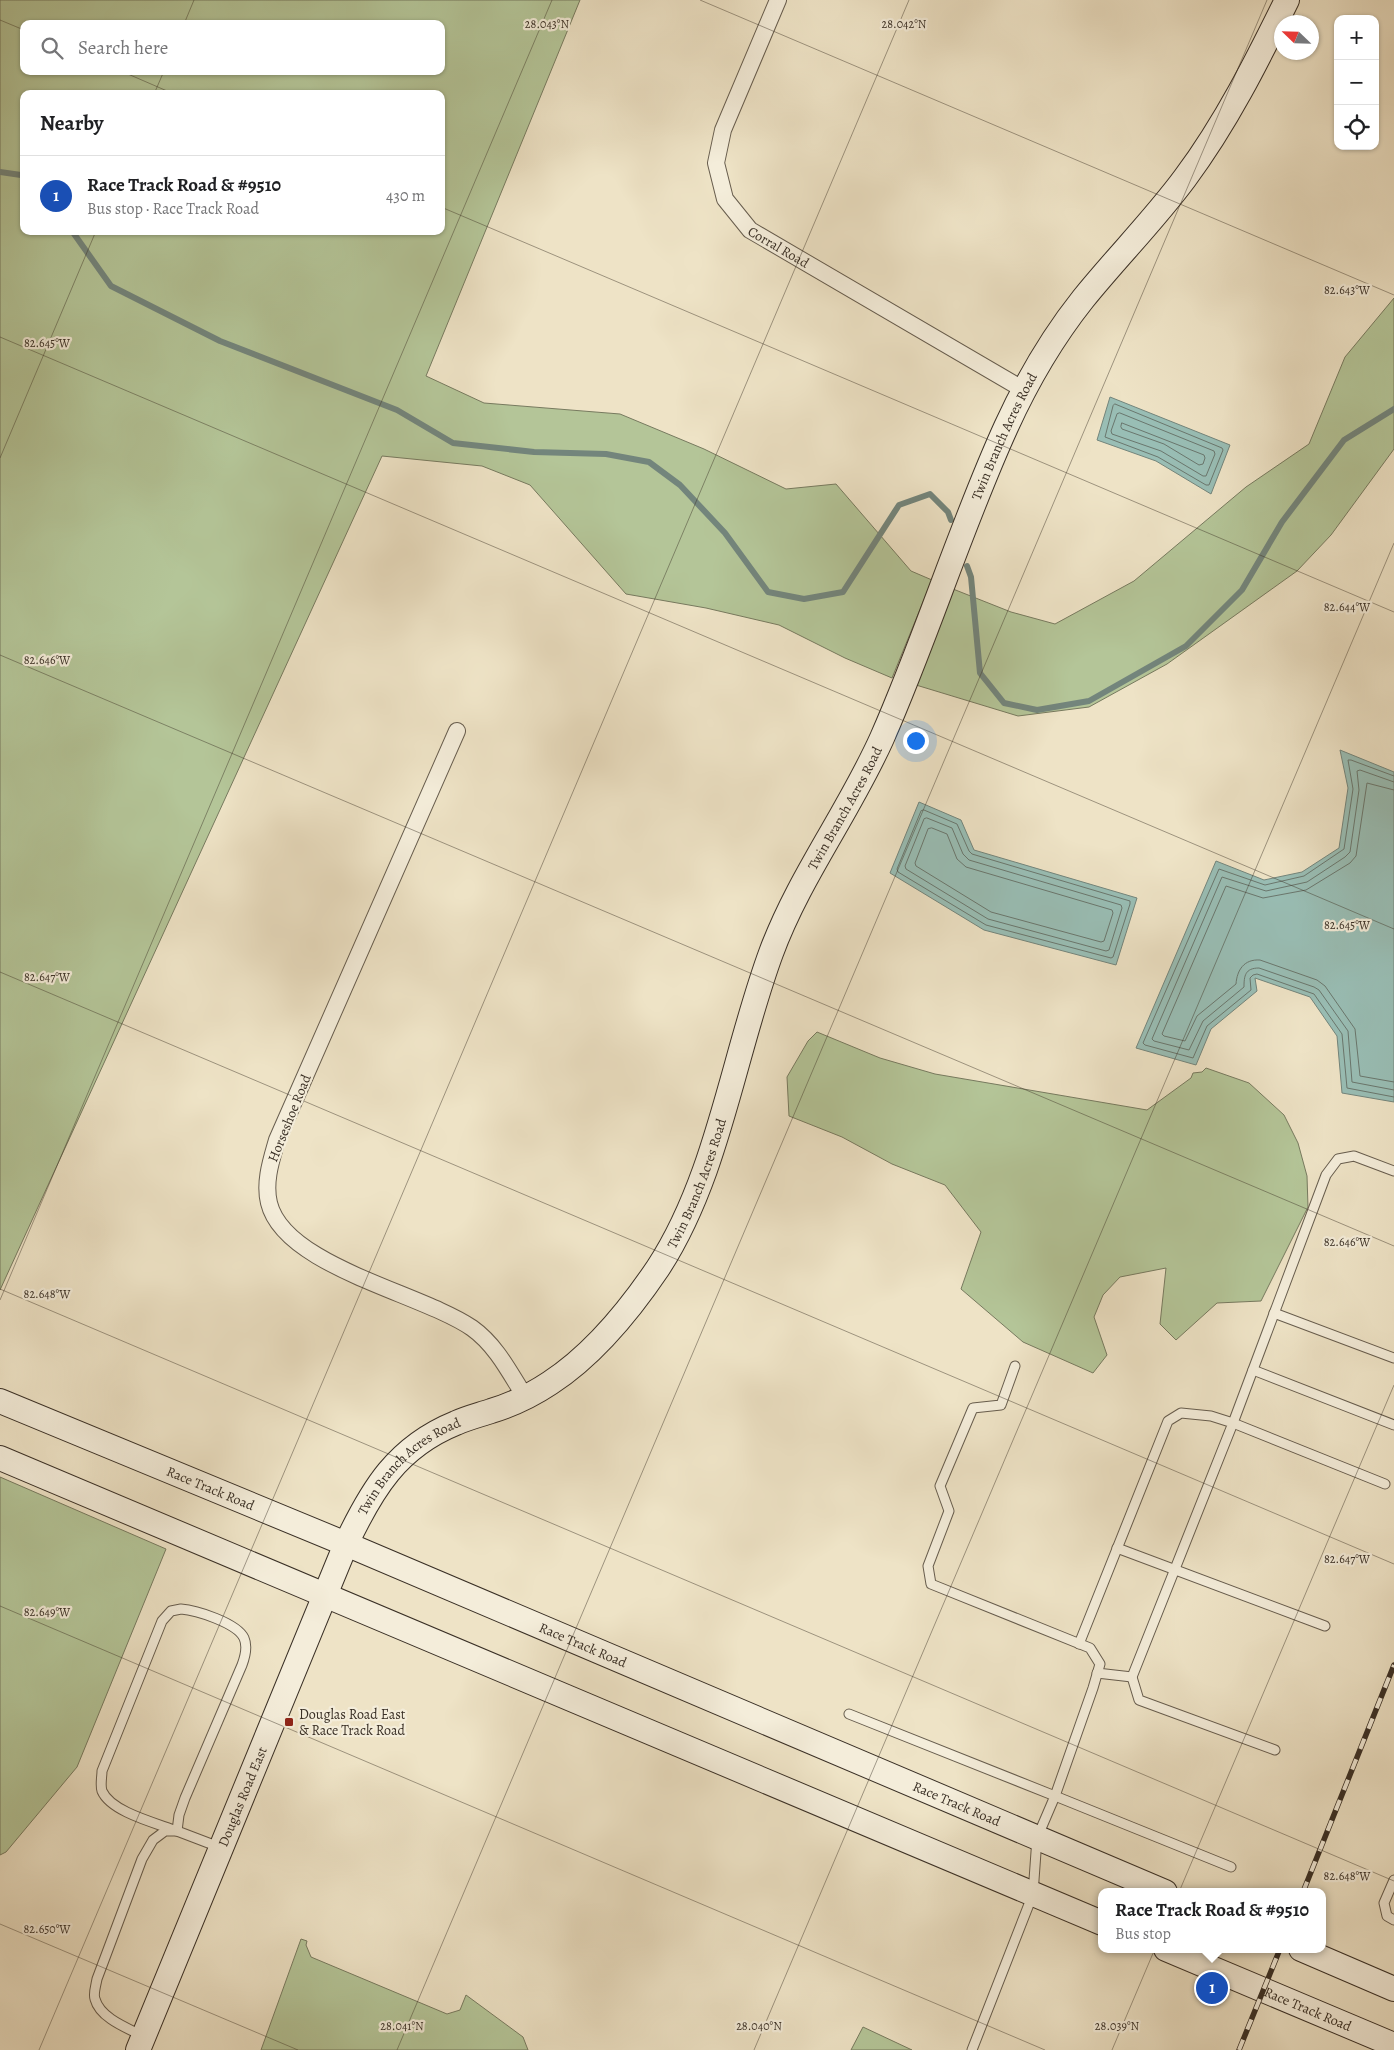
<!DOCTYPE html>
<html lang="en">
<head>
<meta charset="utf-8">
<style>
	body { margin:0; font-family:Alegreya,serif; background:#f6f6f6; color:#202124 }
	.controls { position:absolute; right:15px; top:15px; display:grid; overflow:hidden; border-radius:10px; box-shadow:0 1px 4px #0004 }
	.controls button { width:45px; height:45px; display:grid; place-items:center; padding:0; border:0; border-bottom:1px solid #e0e0e0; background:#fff; color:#202124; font:25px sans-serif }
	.compass { position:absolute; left:1274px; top:15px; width:45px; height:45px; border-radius:50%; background:#fff; box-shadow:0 1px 4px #0004; rotate:293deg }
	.you { position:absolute; left:915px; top:740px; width:18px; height:18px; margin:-12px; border:4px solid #fff; border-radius:50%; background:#1a73e8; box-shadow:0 0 0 8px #1a73e833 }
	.badge { display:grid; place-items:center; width:32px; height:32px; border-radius:50%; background:#8f2418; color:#fff; font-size:16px; font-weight:700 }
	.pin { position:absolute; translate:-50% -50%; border:2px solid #fff; box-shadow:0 1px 5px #0006 }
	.popup { position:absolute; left:1098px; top:1888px; width:228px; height:65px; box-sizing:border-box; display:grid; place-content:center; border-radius:10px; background:#fff; filter:drop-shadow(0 1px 4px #0005); font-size:16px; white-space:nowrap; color:#757577 }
	.popup b { font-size:19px; color:#202124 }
	.popup::after { content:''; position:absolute; left:50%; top:100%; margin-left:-10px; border:10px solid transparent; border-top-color:#fff }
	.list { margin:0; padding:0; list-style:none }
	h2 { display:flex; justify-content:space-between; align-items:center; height:65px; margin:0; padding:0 20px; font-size:21px }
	h2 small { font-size:16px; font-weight:400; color:#757577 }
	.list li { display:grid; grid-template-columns:32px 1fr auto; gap:15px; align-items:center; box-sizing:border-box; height:80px; padding:0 20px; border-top:1px solid #e0e0e0 }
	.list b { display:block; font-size:19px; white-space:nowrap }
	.list p { margin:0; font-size:16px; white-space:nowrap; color:#757577 }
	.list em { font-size:16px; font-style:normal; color:#757577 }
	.icon { flex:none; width:28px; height:28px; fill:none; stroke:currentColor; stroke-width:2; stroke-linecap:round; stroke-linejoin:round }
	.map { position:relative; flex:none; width:1394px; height:2050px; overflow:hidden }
	.search { position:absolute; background:#fff; box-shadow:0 1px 4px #0004; left:20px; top:20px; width:425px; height:55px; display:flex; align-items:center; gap:12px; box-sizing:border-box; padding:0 18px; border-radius:10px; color:#757577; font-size:19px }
	.panel { position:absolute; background:#fff; box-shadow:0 1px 4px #0004; left:20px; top:90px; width:425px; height:145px; border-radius:10px }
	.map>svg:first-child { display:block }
	.green { fill:#b4c598; stroke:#777a5f; fill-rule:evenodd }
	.water { fill:#99beb5; stroke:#73857c }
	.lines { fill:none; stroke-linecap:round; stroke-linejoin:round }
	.shore { stroke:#6a776e; stroke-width:1 }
	.stream { stroke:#73857c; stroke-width:6 }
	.lane-casing { stroke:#675d4e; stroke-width:11 }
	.street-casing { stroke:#675d4e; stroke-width:18 }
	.secondary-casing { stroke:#3a3026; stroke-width:26 }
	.lane { stroke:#f4edda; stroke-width:9 }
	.street { stroke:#f4edda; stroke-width:16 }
	.secondary { stroke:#f4edda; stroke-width:24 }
	.rail-casing { stroke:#3a3026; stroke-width:5.5 }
	.rail { stroke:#f4edda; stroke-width:4; stroke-dasharray:11; stroke-linecap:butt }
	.ticks { fill:none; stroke:#3a3026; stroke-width:1; stroke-opacity:0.45 }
	.poi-dot { fill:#8f2418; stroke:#f4edda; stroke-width:2 }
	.labels { text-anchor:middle; stroke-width:4.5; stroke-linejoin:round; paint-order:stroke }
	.street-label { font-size:14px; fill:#3a3026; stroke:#f4edda }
	.poi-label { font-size:14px; fill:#3a3026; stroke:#f4edda; text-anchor:start }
	.ticks-label { font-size:12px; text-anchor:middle; fill:#3a3026; stroke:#f4edda; stroke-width:4.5; stroke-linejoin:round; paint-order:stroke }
</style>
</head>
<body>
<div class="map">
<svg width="1394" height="2050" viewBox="0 0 1394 2050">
	<rect width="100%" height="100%" fill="#eee3c6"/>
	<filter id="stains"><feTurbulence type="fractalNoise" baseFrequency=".004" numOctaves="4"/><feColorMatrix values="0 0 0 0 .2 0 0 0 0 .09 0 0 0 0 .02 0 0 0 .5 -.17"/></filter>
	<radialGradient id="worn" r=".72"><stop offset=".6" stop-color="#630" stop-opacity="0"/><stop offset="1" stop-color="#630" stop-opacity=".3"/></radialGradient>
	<g class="green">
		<path d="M0 0H580L426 376 484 403 620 414 704 449 786 489 836 484 911 571 932 580 892 678 845 658 779 625 706 608 626 594 530 485 482 466 382 456 0 1290ZM24 24H441V71H24ZM24 94H441V231H24Z"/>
		<polygon points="1394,298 1394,449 1331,535 1297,571 1167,664 1089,707 1018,716 916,685 953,589 1011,612 1055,624 1134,581 1246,487 1309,444 1345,357"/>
		<polygon points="817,1032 880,1058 935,1074 1147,1110 1191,1078 1193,1073 1202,1072 1206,1068 1249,1083 1284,1115 1298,1143 1307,1176 1308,1207 1261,1301 1217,1303 1176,1340 1160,1324 1166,1268 1120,1277 1103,1295 1094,1317 1107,1355 1093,1373 1023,1342 961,1289 981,1232 945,1185 892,1164 842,1137 789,1116 787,1077 808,1041"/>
		<polygon points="0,1477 166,1549 77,1767 6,1852 0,1855"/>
		<polygon points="301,1939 307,1941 306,1945 311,1957 447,2014 460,2010 466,1995 523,2037 528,2050 261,2050"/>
		<polygon points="863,2027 912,2050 851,2050"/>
	</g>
	<g class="water">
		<polygon points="1110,397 1230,445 1211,494 1156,461 1097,440"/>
		<polygon points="1340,750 1394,772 1394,1102 1342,1093 1337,1036 1310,997 1255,978 1257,991 1211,1029 1196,1065 1136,1048 1216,861 1264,880 1302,872 1339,848 1348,788"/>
		<polygon points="919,802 961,820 974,850 1137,898 1116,965 984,930 890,873"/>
	</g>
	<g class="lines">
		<g class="shore">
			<polygon points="1115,404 1222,448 1223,450 1209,485 1206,485 1158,457 1105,437 1113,406"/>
			<polygon points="1120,413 1214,451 1215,454 1206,476 1203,476 1161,451 1112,434 1111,431 1117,414"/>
			<polygon points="1122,423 1204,455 1205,458 1203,464 1199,465 1164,444 1122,429 1121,427"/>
			<polyline points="1394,776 1351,760 1348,760 1353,789 1344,849 1304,876 1265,885 1219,869 1143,1043 1145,1045 1193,1058 1207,1026 1251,990 1250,978 1253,975 1257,974 1314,994 1342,1034 1347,1088 1394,1097"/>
			<path d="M1394 782 1360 770 1357 771 1359 790 1350 852 1345 857 1307 882 1266 891 1222 877 1152 1039 1154 1041 1189 1050 1203 1021 1244 987C1244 976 1245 968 1259 968L1314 987 1319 990 1348 1031 1352 1082 1394 1090"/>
			<path d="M1394 790 1367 783 1356 856 1350 863 1306 890 1263 898 1226 886 1162 1034 1164 1036 1185 1041 1197 1016 1236 984C1237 970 1244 959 1260 960L1317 980 1325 986 1355 1029 1360 1076 1394 1082"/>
			<polygon points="924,810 957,824 969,851 972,854 1130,901 1130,904 1113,957 1111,958 986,925 898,872 897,869 921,811"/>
			<polygon points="927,818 952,828 963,854 969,860 1121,905 1122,908 1109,950 1106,951 988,919 906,869 905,866 924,819"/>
			<polygon points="932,828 947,834 957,859 966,867 1112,910 1113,913 1104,941 1101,942 991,912 916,866 915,863 928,829"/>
		</g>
		<g class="stream">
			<polyline points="0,172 21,175 24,178"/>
			<polyline points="72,231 111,286 220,341 397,410 453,443 534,452 606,454 649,462 680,485 725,533 768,592 804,599 843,592 899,505 930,494 948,512 951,520"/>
			<polyline points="967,566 971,577 980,673 1004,703 1037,710 1089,701 1186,646 1242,590 1282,522 1344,440 1394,409"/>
		</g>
		<g class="lane-casing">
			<g id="lane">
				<polyline points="1274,1313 1394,1358"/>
				<polyline points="1015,1366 1001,1405 973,1408 940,1486 949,1511 928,1566 931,1584 1090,1648 1100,1664 1093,1688 1055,1796 1231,1867"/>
				<polyline points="1253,1370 1394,1425"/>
				<polyline points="1385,1484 1233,1423 1326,1175 1338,1159 1354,1156 1394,1171"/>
				<polyline points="1117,1548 1325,1626"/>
				<path d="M181 1609C196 1610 237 1623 244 1638 248 1647 245 1657 242 1665L185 1798 179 1815 177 1831C156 1823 111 1812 102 1791 100 1785 102 1777 102 1771L162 1621 171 1611Z"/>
				<polyline points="1079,1644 1168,1421 1181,1413 1211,1416 1233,1423 1132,1677 1097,1673"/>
				<polyline points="1132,1677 1139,1700 1275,1750"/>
				<polyline points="849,1714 1055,1796 1037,1838 1033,1894 972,2050"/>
				<polyline points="1394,1880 1384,1903 1387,1916 1394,1920"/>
				<path d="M143 2036C127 2028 100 2018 95 1999 93 1994 96 1985 97 1979L142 1859 153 1840 165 1831H177L219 1847"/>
			</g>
		</g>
		<g class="street-casing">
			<g id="street">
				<path id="s1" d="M778 0 723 130 716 163 725 199 750 230 1024 390"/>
				<path d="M457 731 277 1140C271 1161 264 1182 269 1203 284 1266 421 1293 472 1328 496 1345 510 1373 525 1397"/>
			</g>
		</g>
		<g class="secondary-casing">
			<g id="secondary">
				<path id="s2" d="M0 1401 346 1544 1165 1892"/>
				<polyline points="0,1458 1102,1923"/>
				<path id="s3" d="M1166 1949 1394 2045"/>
				<polyline points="1301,1949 1394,1989"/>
				<path id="s4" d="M138 2050 346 1544C372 1489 397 1447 456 1423 467 1418 479 1415 491 1411 511 1405 532 1395 550 1383 593 1355 629 1311 658 1268 718 1176 733 1056 771 953 799 877 849 812 882 738 927 636 960 528 1006 427 1027 381 1052 338 1083 299 1116 258 1154 220 1185 178 1226 123 1257 61 1287 0"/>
			</g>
		</g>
		<use href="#lane" class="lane"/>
		<use href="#street" class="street"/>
		<use href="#secondary" class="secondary"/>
		<g class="rail-casing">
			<g id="rail">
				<polyline points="1303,1892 1394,1665"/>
				<polyline points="1239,2050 1280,1949"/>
			</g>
		</g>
		<use href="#rail" class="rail"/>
	</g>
	<path class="ticks" d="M700 0 1394 295M0 20 24 30M184 24 194 0M121 71 174 94M154 94 164 71M441 207 1394 612M0 337 1394 929M0 458 96 231M0 655 1394 1246M0 972 1394 1564M0 1289 1394 1881M0 1300 552 0M0 1606 1045 2050M0 1924 298 2050M39 2050 909 0M397 2050 1267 0M754 2050 1394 543M1112 2050 1394 1385"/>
	<rect class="poi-dot" x="284" y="1717" width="10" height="10" rx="2.5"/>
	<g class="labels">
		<g class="street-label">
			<text dy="5" stroke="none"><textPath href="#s1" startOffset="285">Corral Road</textPath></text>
			<text dy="5" stroke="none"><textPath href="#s4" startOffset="1880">Twin Branch Acres Road</textPath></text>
			<text dy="5" stroke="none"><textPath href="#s4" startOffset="1475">Twin Branch Acres Road</textPath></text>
			<text transform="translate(289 1118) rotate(-68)" y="5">Horseshoe Road</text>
			<text dy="5" stroke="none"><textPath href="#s4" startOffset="1070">Twin Branch Acres Road</textPath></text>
			<text dy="5" stroke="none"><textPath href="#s4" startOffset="650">Twin Branch Acres Road</textPath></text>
			<text dy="5" stroke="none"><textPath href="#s2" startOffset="228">Race Track Road</textPath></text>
			<text dy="5" stroke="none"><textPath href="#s2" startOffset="632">Race Track Road</textPath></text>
			<text dy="5" stroke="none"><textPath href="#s4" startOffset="274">Douglas Road East</textPath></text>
			<text dy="5" stroke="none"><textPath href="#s2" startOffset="1038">Race Track Road</textPath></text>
			<text dy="5" stroke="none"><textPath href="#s3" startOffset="154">Race Track Road</textPath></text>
		</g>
		<g class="poi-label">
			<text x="299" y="1719">Douglas Road East<tspan x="299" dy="16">&amp; Race Track Road</tspan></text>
		</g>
	</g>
	<g class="ticks-label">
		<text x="547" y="28">28.043°N</text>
		<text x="904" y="28">28.042°N</text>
		<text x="1347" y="294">82.643°W</text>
		<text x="47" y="347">82.645°W</text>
		<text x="1347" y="611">82.644°W</text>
		<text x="47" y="664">82.646°W</text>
		<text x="1347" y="929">82.645°W</text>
		<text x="47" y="981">82.647°W</text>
		<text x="1347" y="1246">82.646°W</text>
		<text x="47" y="1298">82.648°W</text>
		<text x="1347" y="1563">82.647°W</text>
		<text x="47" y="1616">82.649°W</text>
		<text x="1347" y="1880">82.648°W</text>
		<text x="47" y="1933">82.650°W</text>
		<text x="402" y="2030">28.041°N</text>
		<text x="759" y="2030">28.040°N</text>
		<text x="1117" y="2030">28.039°N</text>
	</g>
	<rect width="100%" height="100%" filter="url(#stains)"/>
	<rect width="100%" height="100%" fill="url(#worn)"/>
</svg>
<div class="controls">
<button>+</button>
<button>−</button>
<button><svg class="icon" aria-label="locate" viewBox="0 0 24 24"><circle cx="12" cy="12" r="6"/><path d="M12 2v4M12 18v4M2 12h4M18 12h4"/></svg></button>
</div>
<svg class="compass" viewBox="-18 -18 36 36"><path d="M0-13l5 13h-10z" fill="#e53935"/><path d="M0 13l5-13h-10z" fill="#757577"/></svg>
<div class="you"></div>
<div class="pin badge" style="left:1212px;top:1988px;background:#1a4fb4">1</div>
<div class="popup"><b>Race Track Road &amp; #9510</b>Bus stop</div>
<div class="search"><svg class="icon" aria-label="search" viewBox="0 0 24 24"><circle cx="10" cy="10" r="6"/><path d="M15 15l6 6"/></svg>Search here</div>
<section class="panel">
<h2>Nearby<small></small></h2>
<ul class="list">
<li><span class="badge" style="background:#1a4fb4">1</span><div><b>Race Track Road &amp; #9510</b><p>Bus stop · Race Track Road</p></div><em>430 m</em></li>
</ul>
</section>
</div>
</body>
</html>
